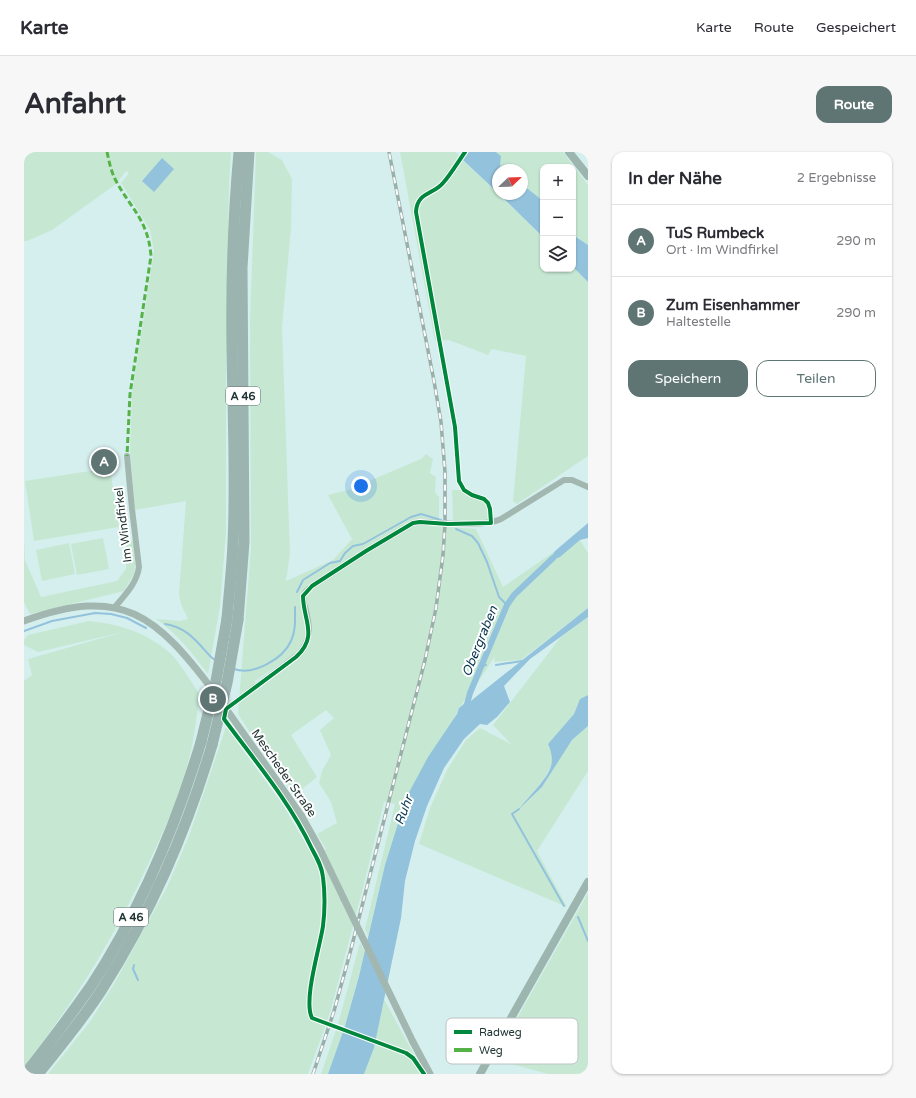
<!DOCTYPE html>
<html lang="de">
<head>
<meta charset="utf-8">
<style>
	body { margin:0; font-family:"Varela Round",sans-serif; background:#f7f7f7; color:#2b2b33 }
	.controls { position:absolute; right:12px; top:12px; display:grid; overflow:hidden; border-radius:8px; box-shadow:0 1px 3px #0004 }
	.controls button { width:36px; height:36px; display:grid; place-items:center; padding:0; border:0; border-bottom:1px solid #e1e1e2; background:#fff; color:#2b2b33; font:20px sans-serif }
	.compass { position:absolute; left:468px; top:12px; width:36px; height:36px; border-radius:50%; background:#fff; box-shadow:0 1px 3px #0004; rotate:67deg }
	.you { position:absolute; left:337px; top:334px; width:14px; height:14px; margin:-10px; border:3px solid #fff; border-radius:50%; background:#1a73e8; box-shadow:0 0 0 6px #1a73e833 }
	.badge { display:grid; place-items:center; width:26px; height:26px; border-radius:50%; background:#5f7574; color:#fff; font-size:13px; font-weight:700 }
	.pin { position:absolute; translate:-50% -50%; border:2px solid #fff; box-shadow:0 1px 4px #0006 }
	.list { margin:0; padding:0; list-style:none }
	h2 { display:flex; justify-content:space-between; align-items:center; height:52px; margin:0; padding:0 16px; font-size:17px }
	h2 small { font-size:13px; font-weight:400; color:#7c7c81 }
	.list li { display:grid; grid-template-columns:26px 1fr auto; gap:12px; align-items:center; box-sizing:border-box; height:72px; padding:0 16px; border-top:1px solid #e1e1e2 }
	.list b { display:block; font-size:15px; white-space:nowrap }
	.list p { margin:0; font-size:13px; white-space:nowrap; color:#7c7c81 }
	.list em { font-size:13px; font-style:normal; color:#7c7c81 }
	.actions { display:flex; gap:8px; padding:12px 16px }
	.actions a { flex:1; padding:9px 0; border:1px solid #5f7574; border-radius:12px; text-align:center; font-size:14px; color:#5f7574 }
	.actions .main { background:#5f7574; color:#fff }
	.icon { flex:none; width:22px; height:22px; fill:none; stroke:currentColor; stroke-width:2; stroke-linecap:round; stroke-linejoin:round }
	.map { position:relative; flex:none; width:564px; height:922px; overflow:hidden; border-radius:12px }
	header { display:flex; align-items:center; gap:24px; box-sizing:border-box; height:56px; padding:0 20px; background:#fff; border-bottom:1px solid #e1e1e2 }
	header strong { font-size:19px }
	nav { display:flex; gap:22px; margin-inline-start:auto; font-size:14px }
	.intro { display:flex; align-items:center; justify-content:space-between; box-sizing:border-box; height:96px; padding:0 24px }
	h1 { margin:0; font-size:28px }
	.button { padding:10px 18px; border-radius:12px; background:#5f7574; color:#fff; font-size:14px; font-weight:700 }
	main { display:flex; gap:24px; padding:0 24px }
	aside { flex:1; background:#fff; border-radius:12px; box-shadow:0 1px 3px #0004 }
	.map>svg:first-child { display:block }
	.green { fill:#c6e8d3; fill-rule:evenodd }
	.water { fill:#93c2dd }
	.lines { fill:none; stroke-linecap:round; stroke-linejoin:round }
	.stream { stroke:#93c2dd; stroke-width:2 }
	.canal { stroke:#93c2dd; stroke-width:6 }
	.minor { stroke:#a3b7b1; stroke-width:6 }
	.tertiary { stroke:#a3b7b1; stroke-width:7 }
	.secondary { stroke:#9cb5af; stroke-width:8 }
	.motorway { stroke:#9cb4af; stroke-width:11 }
	.rail-casing { stroke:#9baeaa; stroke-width:3.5 }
	.rail { stroke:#fff; stroke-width:2; stroke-dasharray:6; stroke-linecap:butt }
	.tertiary-bridge { stroke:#a3b7b1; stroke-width:7 }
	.motorway-bridge { stroke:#9cb4af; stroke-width:11 }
	.quiet { stroke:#55b246; stroke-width:3; stroke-dasharray:6 3; stroke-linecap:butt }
	.cycleway-casing { stroke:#fff; stroke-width:6 }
	.cycleway { stroke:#00873e; stroke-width:4 }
	.labels { text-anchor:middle; stroke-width:4; stroke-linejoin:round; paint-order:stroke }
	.shield { fill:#fff; stroke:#637070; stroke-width:1 }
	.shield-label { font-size:11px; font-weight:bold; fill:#203332 }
	.street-label { font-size:12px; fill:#203332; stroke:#fff }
	.water-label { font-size:13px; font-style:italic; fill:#05344f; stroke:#fff }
	.key { fill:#fff; stroke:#bcc2c2; stroke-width:1 }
	.key-label { font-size:11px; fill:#203332 }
</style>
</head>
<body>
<header>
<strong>Karte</strong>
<nav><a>Karte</a><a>Route</a><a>Gespeichert</a></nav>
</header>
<div class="intro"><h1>Anfahrt</h1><a class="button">Route</a></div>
<main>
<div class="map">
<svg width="564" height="922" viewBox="0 0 564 922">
	<rect width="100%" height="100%" fill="#d5efee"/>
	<g class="green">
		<path d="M0 0H207L205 34 202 212V380L196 454 184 522C168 501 154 482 132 467L156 469 164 467 157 452 155 442 162 349 111 358 106 301 108 241 130 99 126 78 97 31 105 21 102 19 92 32 28 78 3 89H0Z"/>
		<path d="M232 0H244L258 8 268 27 267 76 258 175 266 402 262 429 309 408 328 387 304 343 324 338 397 307 402 302 409 307 406 321 412 325 411 340 415 345V368L389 369 336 399 291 430 389 374 398 373 452 377 479 435 531 399 524 410 536 405 556 388 564 401V456L497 508 470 510 471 504 453 532 435 556 361 713 344 784 341 777 371 652 360 650 339 736 306 861 284 922H24L65 871 90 832 143 735 165 684 202 575 259 653 290 706 302 697 293 682 313 671 307 650 295 631 298 619 307 603 296 578 310 566 302 558 267 583 293 625 272 642 235 594 214 562 227 395 226 169ZM262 508 264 514 232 539 231 529Z"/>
		<polygon points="376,0 431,0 435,3 437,0 445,0 439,8 519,85 519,117 549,117 549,115 564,130 564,304 493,352 489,349 502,204 468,197 464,203 425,188 411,189"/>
		<polygon points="472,0 539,0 564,33 564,93 549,83 549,15 519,15 519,49 498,32 498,18 481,18 476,14 477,4"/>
		<polygon points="86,316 95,375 10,389 1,329"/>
		<path d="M428 338C441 338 463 339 467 355 468 359 467 364 467 368L429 369Z"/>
		<polygon points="0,385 1,408 17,445 93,429 102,417 102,389 110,389 112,412 110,422 100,439 6,462 0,450"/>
		<polygon points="79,386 85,417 53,423 47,392"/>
		<polygon points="45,391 51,422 18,429 12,398"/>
		<path d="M564 465V543L556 547 550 562 524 592C527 598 529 606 527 613 523 627 506 643 497 654L518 635 548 588 564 574V619L513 699 543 755 395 692 406 656 423 618 442 588 456 576 487 592 469 573 537 485Z"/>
		<path d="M65 469C96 472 124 481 147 502 156 511 168 531 176 543 172 566 170 592 163 614 154 647 140 679 125 710 91 784 51 850 0 914V529L8 523 4 507 99 480 14 500 0 493V488L4 483Z"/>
		<polygon points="564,741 564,922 524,922 470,907"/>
		<polygon points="336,791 341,800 321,874 314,872"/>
		<polygon points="360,847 389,901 404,922 340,922 350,896"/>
		<polygon points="312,878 319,880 304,922 297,922"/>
	</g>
	<g class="water">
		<polygon points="445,0 472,0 477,4 476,14 481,18 474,18 474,41 439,8"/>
		<polygon points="138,6 150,17 130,40 118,29"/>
		<polygon points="498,32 519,49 519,85 475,42 498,42"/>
		<polygon points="549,83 564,93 564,130 549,115"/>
		<polygon points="564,371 564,386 556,388 536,405 524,410 531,399"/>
		<polygon points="564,456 564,465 506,507 480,534 486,550 473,565 463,573 456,572 440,587 420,616 403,654 391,689 381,729 377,766 350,896 340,922 304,922 321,874 335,824 361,713 382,646 404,605 433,562 435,556 446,547 447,549 453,544"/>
		<path d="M564 543V574L548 588 518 635 495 657C504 645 523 628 527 614 529 607 527 598 524 592L550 562 556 547Z"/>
	</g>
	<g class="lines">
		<g class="stream">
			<polyline points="432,377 448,384 454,391 463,410 475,445 483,453"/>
			<polyline points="273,440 279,428 306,411 316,409 321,401 329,394 339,392 387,365 397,362 417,368"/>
			<path d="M141 472C163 475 173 490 187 505L191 508"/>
			<polyline points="0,479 28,469 71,461 87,462 103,466 122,476"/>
			<polyline points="472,513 498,509"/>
			<polyline points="457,514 462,513"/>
			<path d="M210 517C229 524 259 507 267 489 272 479 271 467 271 455"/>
			<polyline points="495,657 488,662 540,754"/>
			<polyline points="554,765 564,789"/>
			<polyline points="110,813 109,817 114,828"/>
		</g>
		<polyline class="canal" points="442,556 446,541 483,453 490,443 529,406"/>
		<g class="minor">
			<path d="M91 455C101 443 113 431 115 415L108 357 103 304"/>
			<path d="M202 557 275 502C288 486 286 474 281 455 280 451 278 447 280 443 281 439 285 437 288 434L342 399 389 371C397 369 406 371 414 371 431 372 463 374 477 367L540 328H548L564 335"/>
		</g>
		<g class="tertiary">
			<path d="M0 469C99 433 132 463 191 541"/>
			<polyline points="198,551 277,663 296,697 320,747"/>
			<polyline points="389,890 406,922"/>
		</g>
		<g class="secondary">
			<polyline points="545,0 564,24"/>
			<polyline points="456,922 491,859 564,730"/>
		</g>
		<g class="motorway">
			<path d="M203 467C205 442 208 416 209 391 212 328 209 264 208 200 207 133 209 66 215 0"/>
			<polyline points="214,468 220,390 218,116 225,0"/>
			<path d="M1 922C24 893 46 864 67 834 116 759 151 676 177 590"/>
			<path d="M14 922C36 895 58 868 77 839 127 760 161 683 188 593"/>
		</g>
		<g class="rail-casing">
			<polyline id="rail" points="289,922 310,859 326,801 401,508 412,456 419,403 421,372 421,320 417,270 410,229 365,0"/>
		</g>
		<use href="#rail" class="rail"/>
		<polyline class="tertiary-bridge" points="320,747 389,890"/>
		<g class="motorway-bridge">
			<polyline points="177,590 192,529 203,467"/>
			<polyline points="188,593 203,531 214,468"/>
		</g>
		<path class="quiet" d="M83 0C85 9 87 19 91 27 106 56 124 67 127 104L106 242 103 304"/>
		<g class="cycleway-casing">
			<path id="cycleway" d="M400 922 389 906 382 901 288 866C279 848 296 795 299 774 301 758 301 741 299 725 298 715 293 706 288 697 266 650 231 609 200 567L202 557 272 505C295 484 279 468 279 444L288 434 342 399 389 371 396 370 424 372 467 371 466 357 464 351 460 347 448 343 440 338 435 329 431 275 392 60C393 40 409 43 419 31 427 22 434 10 441 0"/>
		</g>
		<use href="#cycleway" class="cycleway"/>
	</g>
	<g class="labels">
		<g class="shield">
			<rect x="202" y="235" width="34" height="18" rx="3"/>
			<rect x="90" y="756" width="34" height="18" rx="3"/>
		</g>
		<g class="shield-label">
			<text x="219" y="248">A 46</text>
			<text x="107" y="769">A 46</text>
		</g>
		<g class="street-label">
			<text transform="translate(99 373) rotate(-97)" y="4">Im Windfirkel</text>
			<text transform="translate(260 621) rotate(55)" y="4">Mescheder Straße</text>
		</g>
		<g class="water-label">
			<text transform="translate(455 489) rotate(-68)" y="5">Obergraben</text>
			<text transform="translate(379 658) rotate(-70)" y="5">Ruhr</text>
		</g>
	</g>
	<rect x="422" y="866" width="132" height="46" rx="6" class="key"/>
	<rect x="430" y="878" width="18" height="4" fill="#00873e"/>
	<rect x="430" y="896" width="18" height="4" fill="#55b246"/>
	<g class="key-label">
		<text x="455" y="884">Radweg</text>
		<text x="455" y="902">Weg</text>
	</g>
</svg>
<div class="controls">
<button>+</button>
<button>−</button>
<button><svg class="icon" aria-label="layers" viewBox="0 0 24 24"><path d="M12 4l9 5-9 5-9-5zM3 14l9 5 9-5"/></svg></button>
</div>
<svg class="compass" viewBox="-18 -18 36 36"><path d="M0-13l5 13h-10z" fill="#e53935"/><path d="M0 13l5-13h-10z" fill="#7c7c81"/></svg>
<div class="you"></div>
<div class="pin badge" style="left:80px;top:310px">A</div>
<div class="pin badge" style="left:189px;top:547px">B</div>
</div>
<aside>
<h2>In der Nähe<small>2 Ergebnisse</small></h2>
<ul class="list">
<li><span class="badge">A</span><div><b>TuS Rumbeck</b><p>Ort · Im Windfirkel</p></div><em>290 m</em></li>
<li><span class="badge">B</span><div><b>Zum Eisenhammer</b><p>Haltestelle</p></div><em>290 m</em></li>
</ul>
<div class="actions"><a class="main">Speichern</a><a>Teilen</a></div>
</aside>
</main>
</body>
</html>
